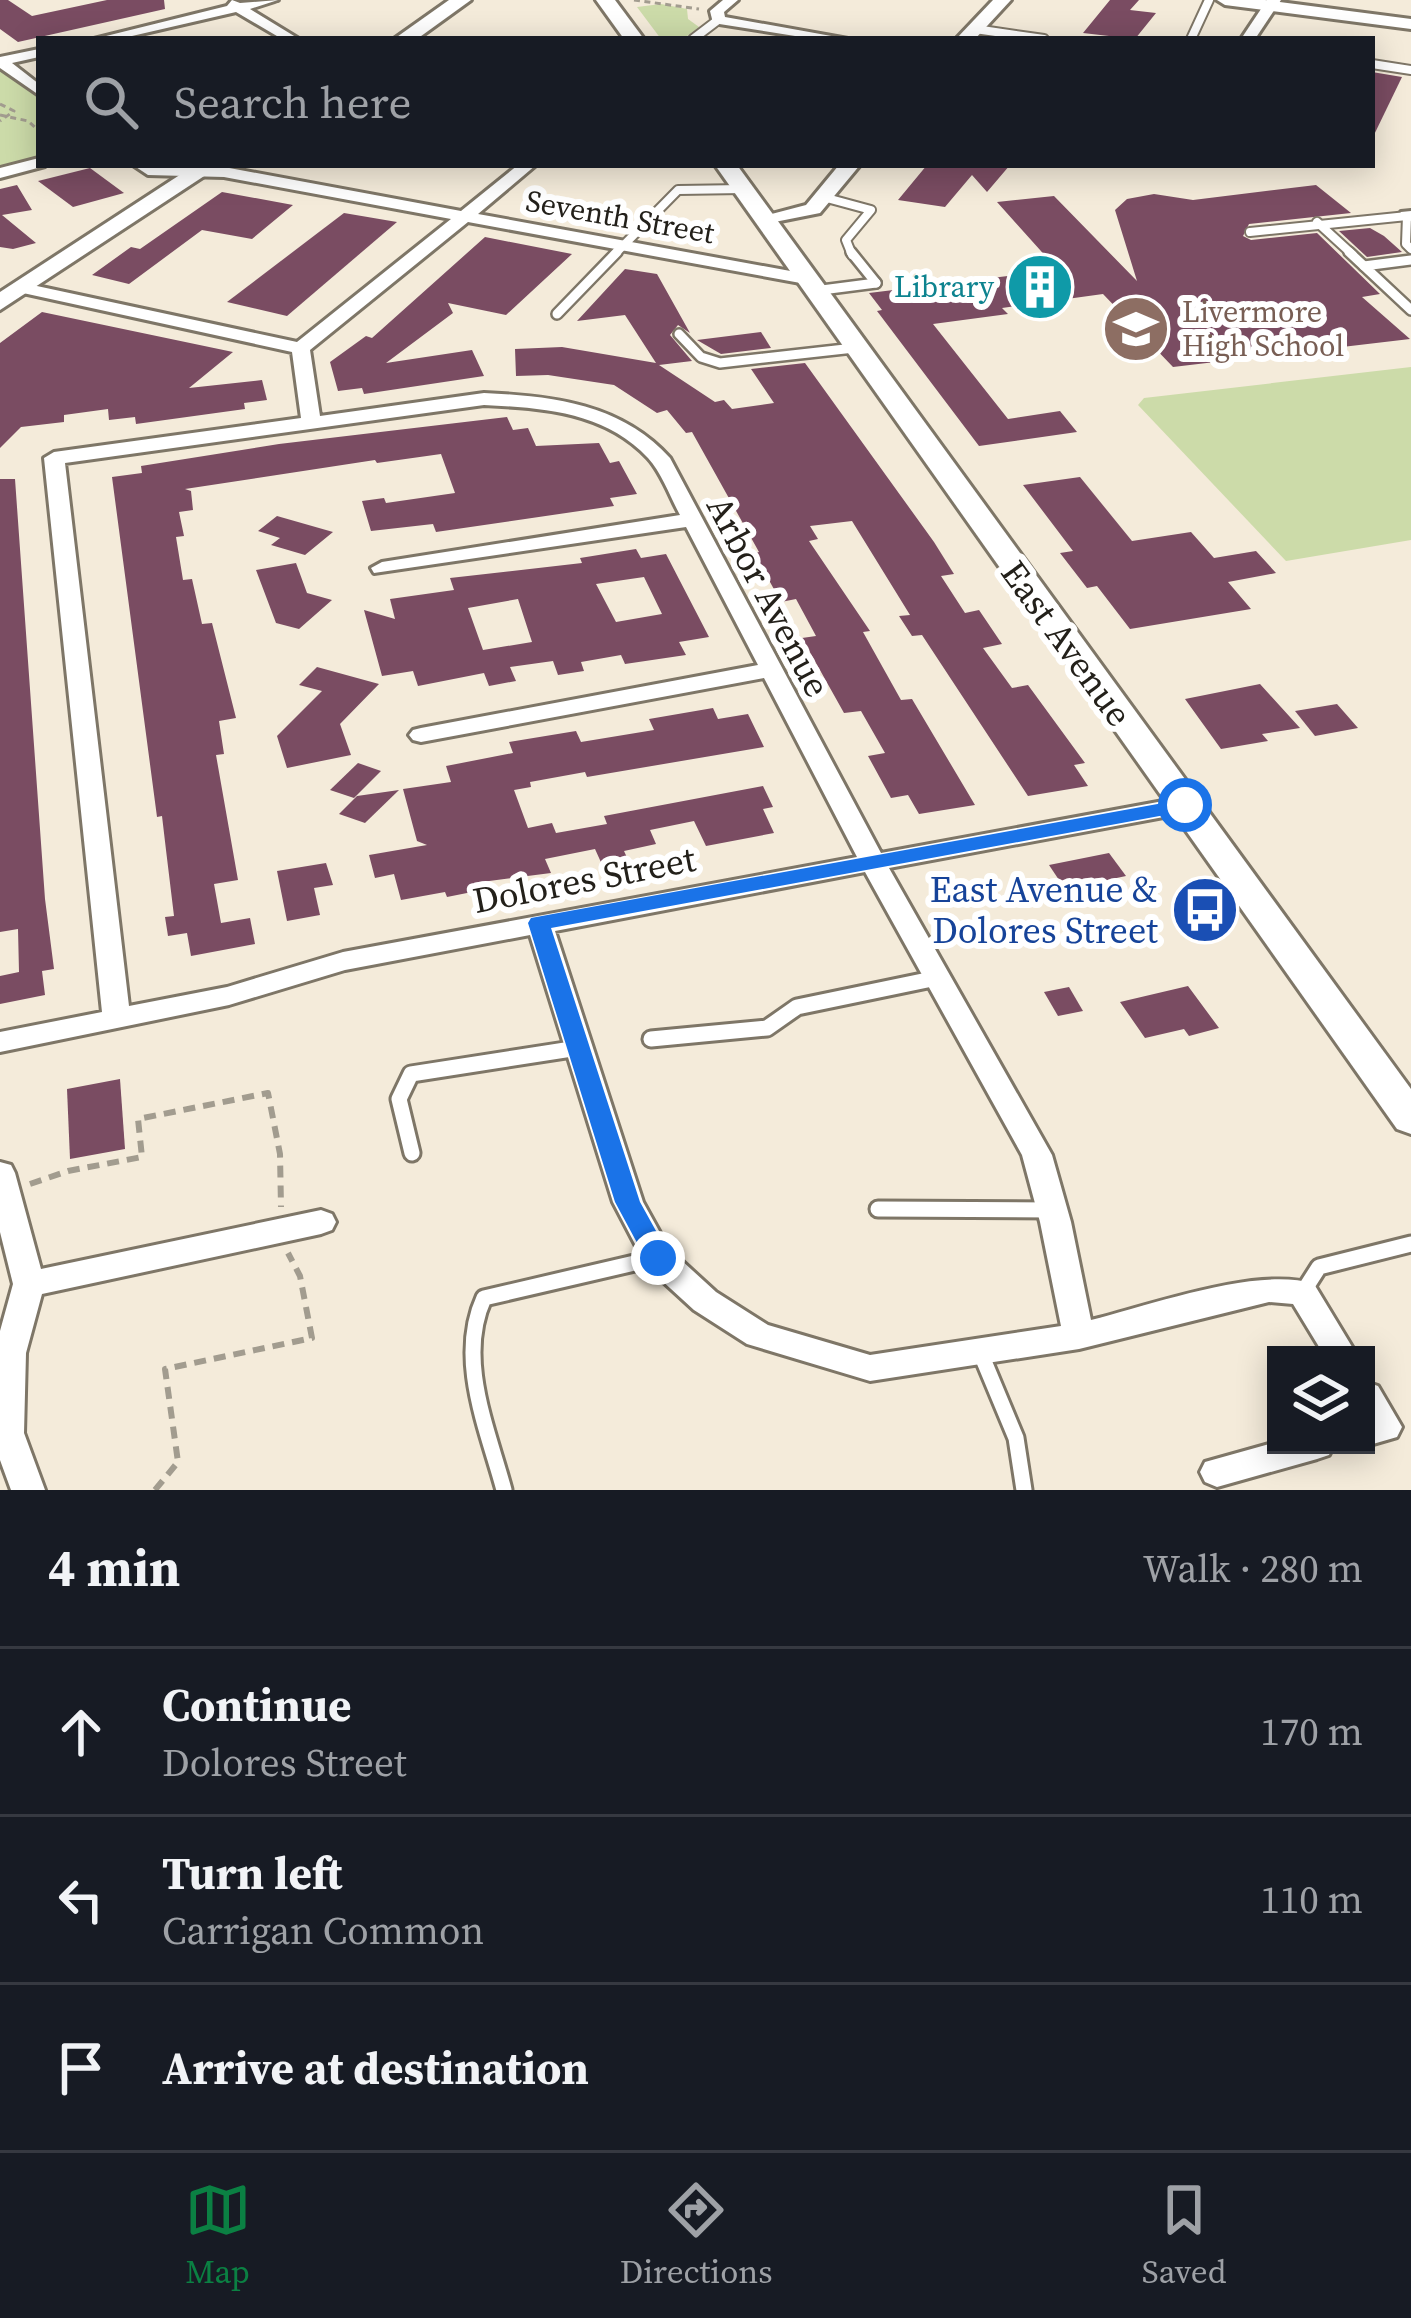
<!DOCTYPE html>
<html lang="en">
<head>
<meta charset="utf-8">
<style>
	body { margin:0; font-family:"Source Serif 4",serif; background:#242831; color:#f1f3f6 }
	.controls { position:absolute; right:36px; bottom:36px; display:grid; overflow:hidden; border-radius:0px; box-shadow:0 6px 30px #0003 }
	.controls button { width:108px; height:108px; display:grid; place-items:center; padding:0; border:0; border-bottom:3px solid #363941; background:#171b24; color:#f1f3f6; font:60px sans-serif }
	.stop { position:absolute; width:36px; height:36px; margin:-27px; border:9px solid #1a73e8; border-radius:50%; background:#fff }
	.stop.end { background:#1a73e8; border-color:#fff; box-shadow:0 3px 12px #0008 }
	.list { margin:0; padding:0; list-style:none }
	h2 { display:flex; justify-content:space-between; align-items:center; height:156px; margin:0; padding:0 48px; font-size:51px }
	h2 small { font-size:39px; font-weight:400; color:#9ea1a6 }
	.list li { display:grid; grid-template-columns:78px 1fr auto; gap:36px; align-items:center; box-sizing:border-box; height:168px; padding:0 48px; border-top:3px solid #363941 }
	.list b { display:block; font-size:45px; white-space:nowrap }
	.list p { margin:0; font-size:39px; white-space:nowrap; color:#9ea1a6 }
	.list em { font-size:39px; font-style:normal; color:#9ea1a6 }
	.icon { flex:none; width:66px; height:66px; fill:none; stroke:currentColor; stroke-width:2; stroke-linecap:round; stroke-linejoin:round }
	.map { position:relative; flex:none; width:1411px; height:1490px; overflow:hidden }
	.search { position:absolute; background:#171b24; box-shadow:0 6px 30px #0003; left:36px; right:36px; top:36px; height:132px; display:flex; align-items:center; gap:30px; box-sizing:border-box; padding:0 42px; border-radius:0px; color:#9ea1a6; font-size:45px }
	.sheet { height:660px; background:#171b24 }
	nav { display:flex; justify-content:space-around; align-items:center; box-sizing:border-box; height:168px; border-top:3px solid #363941; background:#171b24; font-size:33px; color:#9ea1a6 }
	nav a { display:grid; justify-items:center; gap:6px }
	nav .on { color:#0b8043 }
	.map>svg:first-child { display:block }
	.green { fill:#ccdba9 }
	.building { fill:#7a4c62; fill-rule:evenodd }
	.lines { fill:none; stroke-linecap:round; stroke-linejoin:round }
	.service-far3-casing { stroke:#7e7667; stroke-width:12 }
	.service-far2-casing { stroke:#7e7667; stroke-width:14 }
	.service-far1-casing { stroke:#7e7667; stroke-width:18 }
	.service-casing { stroke:#7e7667; stroke-width:21 }
	.minor-casing { stroke:#7e7667; stroke-width:6 }
	.tertiary-casing { stroke:#7e7667; stroke-width:6 }
	.secondary-casing { stroke:#7e7667; stroke-width:6 }
	.path-far1 { stroke:#a29c8f; stroke-width:3; stroke-dasharray:6 4.5; stroke-linecap:butt }
	.path { stroke:#a29c8f; stroke-width:6; stroke-dasharray:12 8; stroke-linecap:butt }
	.service-far3 { stroke:#fff; stroke-width:8 }
	.service-far2 { stroke:#fff; stroke-width:9 }
	.service-far1 { stroke:#fff; stroke-width:12 }
	.service { stroke:#fff; stroke-width:15 }
	.minor { fill:#fff; fill-rule:evenodd }
	.tertiary { fill:#fff; fill-rule:evenodd }
	.secondary { fill:#fff; fill-rule:evenodd }
	.route { fill:#1a73e8 }
	.labels { text-anchor:middle; stroke-width:12; stroke-linejoin:round; paint-order:stroke }
	.far-street-label { font-size:30px; fill:#23201a; stroke:#fff }
	.far-culture-label { font-size:30px; fill:#0d838f; stroke:#fff; text-anchor:end }
	.far-education-label { font-size:30px; fill:#785e54; stroke:#fff; text-anchor:start }
	.street-label { font-size:36px; fill:#23201a; stroke:#fff }
	.transit-label { font-size:36px; fill:#164399; stroke:#fff; text-anchor:end }
</style>
</head>
<body>
<div class="map">
<svg width="1411" height="1490" viewBox="0 0 1411 1490">
	<rect width="100%" height="100%" fill="#f4ebda"/>
	<g class="green">
		<polygon points="661,4 687,9 688,19 699,27 683,39 661,39 637,7"/>
		<polygon points="0,62 39,91 39,163 0,173"/>
		<polygon points="1411,367 1411,540 1286,561 1138,405 1144,398"/>
	</g>
	<g class="building">
		<polygon points="0,0 8,0 32,16 107,0 164,0 165,9 18,42 0,29"/>
		<polygon points="1110,0 1139,0 1130,10 1156,13 1135,39 1083,33"/>
		<polygon points="1372,72 1402,77 1372,139"/>
		<polygon points="927,165 1010,165 987,192 972,175 945,207 898,200"/>
		<polygon points="90,168 124,193 73,207 38,181"/>
		<polygon points="17,185 32,210 2,215 36,243 13,249 0,247 0,189"/>
		<polygon points="1316,185 1351,213 1249,224 1243,236 1251,240 1317,233 1380,294 1362,297 1410,339 1173,367 1103,294 1002,308 1008,314 933,324 1008,419 1060,411 1077,432 979,446 877,311 882,310 869,293 1058,270 997,202 1054,196 1137,281 1115,210 1127,199 1154,194 1193,200"/>
		<polygon points="222,192 293,205 252,239 202,230 129,284 92,275 131,247 140,249"/>
		<polygon points="344,213 397,222 287,316 227,302"/>
		<polygon points="1370,228 1384,236 1402,252 1367,257 1339,231"/>
		<polygon points="485,237 572,254 506,315 448,303 453,313 386,363 472,350 484,376 364,394 362,388 338,391 330,362 366,336 372,338"/>
		<polygon points="625,269 657,274 690,333 678,325 670,335 692,361 659,365 715,402 724,400 732,409 774,403 751,369 805,363 934,542 954,574 941,576 965,613 979,610 1002,644 983,648 1012,688 1028,685 1085,763 1074,765 1088,786 1028,796 922,635 912,636 899,616 910,615 852,521 810,526 818,539 809,541 870,631 863,632 901,700 912,699 975,805 919,814 908,795 891,798 868,756 885,753 861,711 844,713 802,638 816,636 796,599 781,602 754,553 759,552 692,432 686,433 667,410 657,413 614,385 548,375 516,376 515,349 562,347 656,363 625,315 577,321"/>
		<polygon points="42,312 233,352 189,388 262,380 267,400 244,403 245,409 136,424 135,417 109,420 108,409 64,415 64,422 21,427 0,448 0,343"/>
		<polygon points="761,332 771,348 721,354 697,340"/>
		<polygon points="507,417 513,430 528,428 536,446 599,443 610,463 619,461 637,494 610,498 614,506 436,532 433,524 371,531 362,501 384,498 386,503 455,493 441,454 377,463 375,460 185,489 191,491 193,510 179,512 184,536 176,537 183,580 192,579 202,624 212,623 236,718 219,721 224,754 216,755 238,880 214,884 221,923 250,918 255,944 191,956 187,933 168,936 165,917 174,916 166,850 162,816 157,817 112,477 142,473 141,466 279,444"/>
		<polygon points="1080,477 1132,541 1191,532 1214,558 1256,551 1276,573 1228,582 1251,609 1130,629 1097,586 1087,588 1060,553 1073,551 1023,485"/>
		<polygon points="0,479 15,479 45,899 54,969 42,971 45,995 0,1004 0,976 19,972 18,929 0,932"/>
		<polygon points="277,516 333,532 305,555 271,545 280,538 258,531"/>
		<path d="M636 549 641 558 666 554 709 637 679 642 686 655 625 664 621 655 581 662 584 671 558 675 553 661 510 667 516 681 489 686 484 673 418 686 413 671 382 676 364 610 395 619 390 599 454 590 450 578 582 563 580 558ZM644 577 662 614 616 622 596 584ZM518 599 532 642 483 650 468 608Z"/>
		<polygon points="296,563 307,593 332,600 299,629 276,623 256,570"/>
		<polygon points="317,667 379,684 340,724 351,755 287,768 277,736 322,691 299,685"/>
		<polygon points="1260,684 1300,728 1262,734 1268,741 1221,749 1185,699"/>
		<polygon points="1337,704 1358,728 1315,736 1295,711"/>
		<polygon points="713,708 718,719 748,714 764,747 587,777 585,772 530,782 531,787 514,790 528,828 552,823 556,833 607,824 604,816 763,786 773,807 763,809 774,833 706,846 694,821 650,830 656,844 624,851 630,864 604,869 595,849 545,859 551,873 474,883 477,891 447,897 445,892 401,900 394,874 375,878 369,855 427,845 417,841 403,789 451,782 446,766 513,753 509,742 576,731 581,742 654,730 649,719"/>
		<polygon points="358,763 381,771 354,798 330,790"/>
		<polygon points="399,790 365,823 339,814 357,796"/>
		<polygon points="1109,853 1126,876 1065,889 1049,865"/>
		<polygon points="326,863 333,885 314,888 320,915 287,921 277,871"/>
		<polygon points="1188,986 1219,1028 1189,1036 1184,1029 1145,1038 1120,1002"/>
		<polygon points="1069,987 1083,1011 1058,1016 1044,992"/>
		<polygon points="120,1079 125,1149 70,1159 67,1089"/>
	</g>
	<g class="lines">
		<g class="service-far3-casing">
			<g id="service-far3">
				<polyline points="975,29 1044,39"/>
				<polyline points="693,39 718,20"/>
				<polyline points="1191,39 1209,0"/>
				<polyline points="1372,64 1411,70"/>
				<polyline points="823,197 871,210 846,240 852,255"/>
				<polyline points="1317,222 1353,255"/>
				<polyline points="1250,232 1407,216 1406,244 1411,249"/>
				<polyline points="614,255 678,190 743,189"/>
			</g>
		</g>
		<g class="service-far2-casing">
			<g id="service-far2">
				<polyline points="851,252 876,283"/>
				<polyline points="1349,252 1364,266"/>
				<polyline points="1411,260 1364,266 1411,310"/>
				<polyline points="814,291 876,283"/>
				<polyline points="557,314 617,252"/>
				<polyline points="679,334 701,357 720,363 854,348"/>
			</g>
		</g>
		<g class="service-far1-casing">
			<polyline id="service-far1" points="925,980 937,978"/>
		</g>
		<g class="service-casing">
			<g id="service">
				<polyline points="651,1039 767,1028 797,1007 937,978"/>
				<polyline points="412,1153 399,1099 411,1074 578,1048"/>
				<polyline points="878,1209 1053,1210"/>
				<polyline points="1303,1292 1319,1267 1411,1244"/>
				<polyline points="981,1354 1016,1438 1024,1490"/>
				<path d="M504 1490C488 1430 456 1359 484 1298L656 1258"/>
			</g>
		</g>
		<g class="minor-casing">
			<g id="minor">
				<polygon points="232,0 240,3 278,0 250,9 299,39 282,39 236,12 119,39 94,39 227,6"/>
				<polygon points="723,0 738,0 724,12 725,17 848,39 814,39 713,23 710,11"/>
				<polygon points="1267,0 1281,0 1255,39 1241,39"/>
				<polygon points="39,49 39,57 12,63 39,84 39,95 0,68 0,57"/>
				<polygon points="39,158 39,165 45,166 0,178 0,168"/>
				<path d="M133 165 224 167 461 211 518 165H536L478 214 812 275 815 279 806 284 468 222 310 350 320 416 484 393C552 396 622 404 670 458L881 853 1185 797 1194 800 1197 805 1185 813 889 868 1052 1155 1071 1222 1091 1320C1151 1305 1258 1266 1314 1284L1357 1355H1324L1293 1304 1269 1302 1079 1349 870 1381 747 1344 694 1310 647 1267 613 1202 530 935 345 970 229 1005 0 1052V1032L102 1012 44 458 54 452 301 418 292 352 23 293 14 288 23 283 297 342 451 219 224 177 148 175ZM484 405C543 408 605 412 648 458 662 473 670 497 680 515L382 562 371 568 374 573 686 527 758 665 421 728 413 730 409 735 413 740 421 742 764 678 857 857 343 952 227 987 129 1006 65 463ZM865 872 1022 1155 1040 1222 1061 1326 870 1355 768 1325 716 1292 669 1249 643 1202 555 931Z"/>
				<polygon points="1411,211 1411,221 1399,216 1401,212"/>
				<polygon points="0,1162 11,1165 15,1173 41,1269 321,1210 332,1214 336,1222 332,1230 321,1234 42,1294 26,1353 24,1433 45,1490 11,1490 0,1460 0,1331 13,1284 0,1232"/>
				<polygon points="1366,1382 1378,1386 1402,1427 1397,1437 1366,1446 1363,1445 1366,1445"/>
				<polygon points="1276,1442 1276,1445 1334,1445 1329,1455 1317,1459 1217,1487 1205,1482 1200,1472 1205,1462"/>
			</g>
		</g>
		<g class="tertiary-casing">
			<g id="tertiary">
				<polygon points="993,0 1011,0 975,39 956,39"/>
				<polygon points="1217,0 1265,0 1411,19 1411,29 1225,5"/>
				<polygon points="839,165 860,165 820,213 760,225 760,217 806,205"/>
			</g>
		</g>
		<g class="secondary-casing">
			<g id="secondary">
				<polygon points="449,0 471,0 417,39 394,39"/>
				<polygon points="596,0 615,0 644,39 624,39"/>
				<polygon points="195,165 221,165 0,310 0,292"/>
				<polygon points="715,165 737,165 1411,1089 1411,1134 1397,1129"/>
			</g>
		</g>
		<g class="path-far1">
			<polyline points="634,0 699,9"/>
			<polyline points="0,104 14,111 0,121"/>
			<polyline points="0,115 28,121 39,131"/>
		</g>
		<g class="path">
			<polyline points="30,1184 68,1171 142,1157 138,1119 268,1093 280,1154 281,1207"/>
			<polyline points="155,1490 178,1462 165,1369 312,1338 300,1276 288,1253"/>
		</g>
		<use href="#service-far3" class="service-far3"/>
		<use href="#service-far2" class="service-far2"/>
		<use href="#service-far1" class="service-far1"/>
		<use href="#service" class="service"/>
		<use href="#minor" class="minor"/>
		<use href="#tertiary" class="tertiary"/>
		<use href="#secondary" class="secondary"/>
	</g>
	<polygon class="route" points="1185,799 1192,801 1192,810 551,928 640,1202 671,1258 667,1265 649,1265 615,1202 528,923 531,918"/>
	<defs>
		<g id="building-disc" transform="scale(3.45)"><circle r="9.5" fill="#0f9aa8" stroke="#fff"/><path d="M-4-6H4V6H1V3H-1V6H-4ZM-2.5-4.3h1.7v1.8h-1.7ZM.8-4.3h1.7v1.8H.8ZM-2.5-1h1.7V.8h-1.7ZM.8-1h1.7V.8H.8Z" fill="#fff"/></g>
		<g id="school-disc" transform="scale(3.45)"><circle r="9.5" fill="#8d6e63" stroke="#fff"/><path d="M0-5L7-2L0 1L-7-2ZM-4 1L0 2.5L4 1V4Q0 6-4 4Z" fill="#fff"/></g>
		<g id="bus-disc" transform="scale(3.45)"><circle r="9.5" fill="#1a4fb4" stroke="#fff"/><path d="M-5-6H5V4H4V6H2V4H-2V6H-4V4H-5ZM-3.5-4V0h7V-4ZM-3.5 1.2v1.5H-2V1.2ZM2 1.2v1.5H3.5V1.2Z" fill="#fff"/></g>
	</defs>
	<g fill-rule="evenodd">
		<use href="#building-disc" x="1040" y="287"/>
		<use href="#school-disc" x="1136" y="329"/>
		<use href="#bus-disc" x="1205" y="910"/>
	</g>
	<g class="labels">
		<g class="far-street-label">
			<text transform="translate(620 217) rotate(10)" y="10">Seventh Street</text>
		</g>
		<g class="far-culture-label">
			<text x="994" y="297">Library</text>
		</g>
		<g class="far-education-label">
			<text x="1182" y="322">Livermore<tspan x="1182" dy="34">High School</tspan></text>
		</g>
		<g class="street-label">
			<text transform="translate(769 596) rotate(62)" y="13">Arbor Avenue</text>
			<text transform="translate(1067 643) rotate(54)" y="13">East Avenue</text>
			<text transform="translate(584 879) rotate(-11)" y="13">Dolores Street</text>
		</g>
		<g class="transit-label">
			<text x="1158" y="902">East Avenue &amp;<tspan x="1158" dy="41">Dolores Street</tspan></text>
		</g>
	</g>
</svg>
<div class="controls">
<button><svg class="icon" aria-label="layers" viewBox="0 0 24 24"><path d="M12 4l9 5-9 5-9-5zM3 14l9 5 9-5"/></svg></button>
</div>
<div class="stop" style="left:1185px;top:805px"></div>
<div class="stop end" style="left:658px;top:1258px"></div>
<div class="search"><svg class="icon" aria-label="search" viewBox="0 0 24 24"><circle cx="10" cy="10" r="6"/><path d="M15 15l6 6"/></svg>Search here</div>
</div>
<section class="sheet">
<h2>4 min<small>Walk · 280 m</small></h2>
<ul class="list">
<li><svg class="icon" aria-label="ahead" viewBox="0 0 24 24"><path d="M12 20V5M6 11l6-6 6 6"/></svg><div><b>Continue</b><p>Dolores Street</p></div><em>170 m</em></li>
<li><svg class="icon" aria-label="left" viewBox="0 0 24 24"><path d="M17 20v-9H6M10 6l-5 5 5 5"/></svg><div><b>Turn left</b><p>Carrigan Common</p></div><em>110 m</em></li>
<li><svg class="icon" aria-label="arrive" viewBox="0 0 24 24"><path d="M6 21V4h12l-3 4 3 4H6"/></svg><div><b>Arrive at destination</b></div></li>
</ul>
</section>
<nav>
<a class="on"><svg class="icon" aria-label="map" viewBox="0 0 24 24"><path d="M3 6l6-2 6 2 6-2v14l-6 2-6-2-6 2zM9 4v14M15 6v14"/></svg>Map</a>
<a><svg class="icon" aria-label="directions" viewBox="0 0 24 24"><path d="M12 3l9 9-9 9-9-9zM9 14v-3h6M13 9l2 2-2 2"/></svg>Directions</a>
<a><svg class="icon" aria-label="saved" viewBox="0 0 24 24"><path d="M7 4h10v16l-5-4-5 4z"/></svg>Saved</a>
</nav>
</body>
</html>
